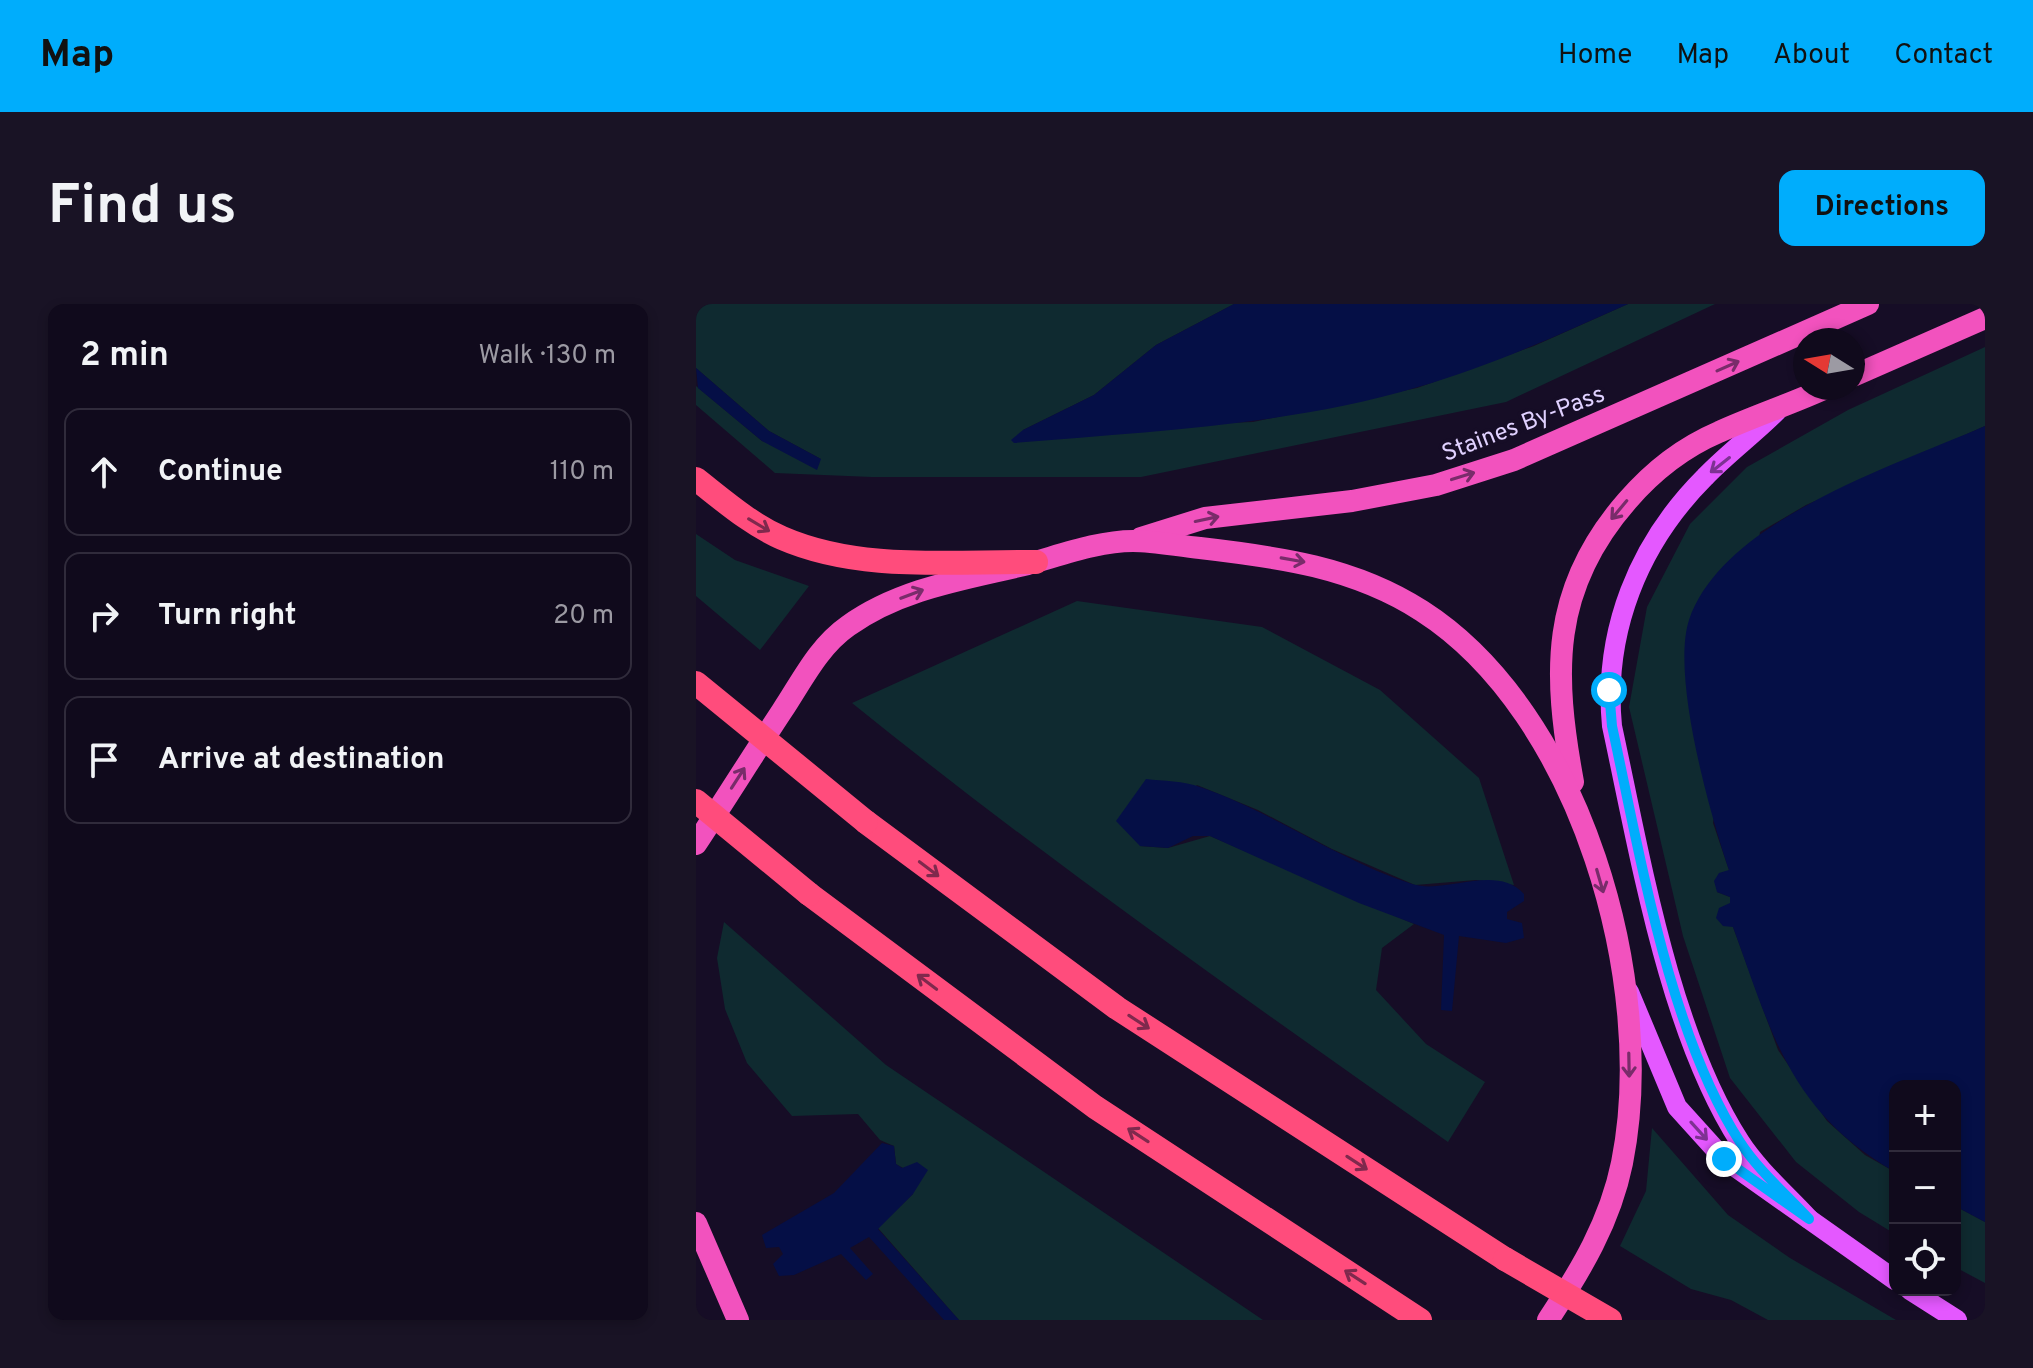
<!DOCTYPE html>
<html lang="en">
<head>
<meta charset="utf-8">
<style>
	body { margin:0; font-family:Overpass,sans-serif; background:#191325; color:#f1f3f6 }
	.controls { position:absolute; right:24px; bottom:24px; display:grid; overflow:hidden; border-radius:16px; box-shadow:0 4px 12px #0003 }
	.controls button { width:72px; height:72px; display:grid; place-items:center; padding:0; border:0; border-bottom:2px solid #302b3b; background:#100a1c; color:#f1f3f6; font:40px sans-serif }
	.compass { position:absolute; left:1097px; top:24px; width:72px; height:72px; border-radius:50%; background:#100a1c; box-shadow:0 4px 12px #0003; rotate:281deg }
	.stop { position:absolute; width:24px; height:24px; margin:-18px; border:6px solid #00adfc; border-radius:50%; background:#fff }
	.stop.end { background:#00adfc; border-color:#fff; box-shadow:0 2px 8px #0008 }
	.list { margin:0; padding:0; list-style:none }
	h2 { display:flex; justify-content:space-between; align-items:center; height:104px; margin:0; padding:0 32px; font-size:34px }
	h2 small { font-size:26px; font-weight:400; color:#9c9aa3 }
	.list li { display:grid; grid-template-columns:52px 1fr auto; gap:24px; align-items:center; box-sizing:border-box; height:128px; margin:0 16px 16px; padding:0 16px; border:2px solid #302b3b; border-radius:16px }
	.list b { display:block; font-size:30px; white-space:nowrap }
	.list em { font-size:26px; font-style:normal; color:#9c9aa3 }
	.icon { flex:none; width:44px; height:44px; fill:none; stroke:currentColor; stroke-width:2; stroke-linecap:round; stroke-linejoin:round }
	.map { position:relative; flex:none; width:1289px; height:1016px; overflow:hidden; border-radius:16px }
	header { display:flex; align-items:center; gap:48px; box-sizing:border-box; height:112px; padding:0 40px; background:#00adfc; color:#111 }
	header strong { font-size:38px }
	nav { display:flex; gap:44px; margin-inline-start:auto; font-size:28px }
	.intro { display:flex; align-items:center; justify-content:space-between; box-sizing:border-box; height:192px; padding:0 48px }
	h1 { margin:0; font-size:56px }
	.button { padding:20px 36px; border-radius:16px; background:#00adfc; color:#111; font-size:28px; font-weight:700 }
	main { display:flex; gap:48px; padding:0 48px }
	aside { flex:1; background:#100a1c; border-radius:16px; box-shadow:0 4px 12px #0003 }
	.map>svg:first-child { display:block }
	.green { fill:#0f2a30 }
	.water { fill:#050f46 }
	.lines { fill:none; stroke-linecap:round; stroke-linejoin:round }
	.primary { stroke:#e458ff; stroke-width:20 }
	.trunk { stroke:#f252be; stroke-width:22 }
	.motorway { stroke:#ff4c7c; stroke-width:24 }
	.motorway-bridge { stroke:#ff4c7c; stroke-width:24 }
	.oneway { stroke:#792c6a }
	.oneway2 { stroke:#7d3292 }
	.oneway3 { stroke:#7f294d }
	.route { stroke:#00adfc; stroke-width:10 }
	.labels { text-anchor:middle; stroke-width:7; stroke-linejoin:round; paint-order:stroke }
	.street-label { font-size:24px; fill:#e0d1ff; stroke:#160d26 }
</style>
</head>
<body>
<header>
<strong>Map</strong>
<nav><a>Home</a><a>Map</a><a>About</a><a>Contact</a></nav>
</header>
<div class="intro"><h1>Find us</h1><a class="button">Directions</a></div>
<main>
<aside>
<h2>2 min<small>Walk · 130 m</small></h2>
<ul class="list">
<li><svg class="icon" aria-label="ahead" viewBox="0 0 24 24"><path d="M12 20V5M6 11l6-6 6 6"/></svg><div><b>Continue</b></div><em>110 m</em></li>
<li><svg class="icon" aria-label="right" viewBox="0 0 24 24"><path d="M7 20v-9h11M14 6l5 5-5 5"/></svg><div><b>Turn right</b></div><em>20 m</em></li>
<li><svg class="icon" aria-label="arrive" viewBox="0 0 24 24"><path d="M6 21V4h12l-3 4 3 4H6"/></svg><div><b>Arrive at destination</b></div></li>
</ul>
</aside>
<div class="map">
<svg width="1289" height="1016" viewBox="0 0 1289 1016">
	<rect width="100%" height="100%" fill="#160d26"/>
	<g class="green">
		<polygon points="0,0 538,0 460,41 398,91 327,126 557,118 721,84 838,42 932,0 1019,0 810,98 445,173 176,173 79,169 0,101 0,82 66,137 125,155 73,127 0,64"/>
		<polygon points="1289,43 1289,122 1110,201 1064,228 1017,519 1033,566 1021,588 1034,593 1037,623 1082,746 1131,817 1169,851 1199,868 1199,930 1163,908 1100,858 1034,774 987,632 933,403 951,303 994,220 1051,163 1152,106"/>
		<polygon points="0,230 39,256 113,282 64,346 0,292"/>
		<path d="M381 297 566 323 684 386 783 474 818 581 780 576 719 581 636 545 562 506 501 481 444 542 472 544 514 532 718 620 686 644 680 686 730 740 789 778 752 838C550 696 348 554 156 399Z"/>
		<polygon points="28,618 190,761 567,1016 263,1016 182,924 217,890 207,864 200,860 198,842 184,836 162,810 96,812 51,759 29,705 21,654"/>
		<polygon points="956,824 1032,911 1094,954 1200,1016 1072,1016 1035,996 995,985 924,942 950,887"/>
		<polygon points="1259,902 1289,918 1289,979 1259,963"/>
	</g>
	<g class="water">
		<path d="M538 0H932C863 31 794 62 722 83 591 122 453 127 318 139L315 136 327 126 398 91 460 41Z"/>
		<polygon points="0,64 73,127 125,155 121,166 66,137 2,84"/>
		<path d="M1289 122V918L1259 902V782H1199V868C1094 808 1076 730 1037 623L1027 622 1020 614 1023 604 1034 599V593L1021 588 1018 577 1023 569 1033 566C1014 510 975 372 993 316 1027 216 1198 162 1289 122Z"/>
		<path d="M450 475C467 477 488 477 504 483 577 508 642 556 716 580 749 591 800 559 828 590V597L811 608V615L826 619 828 634 810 639 763 632 756 707 745 706 748 631 663 599 514 532H497L472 544 444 542 420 517Z"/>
		<polygon points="186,839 198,842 200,860 206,864 221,858 232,866 217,890 182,925 263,1016 248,1016 173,933 154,944 177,970 170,976 145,950 98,971 83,972 77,960 87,950 83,943 70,944 66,931 138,889"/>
	</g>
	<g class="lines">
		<g class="primary">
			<path d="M1081 107C1058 130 1031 150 1009 173 942 240 907 328 916 422 944 551 973 728 1044 838 1062 866 1091 891 1113 915"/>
			<polyline points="933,688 981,803 1028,855 1199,976"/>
			<polyline points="1214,986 1261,1016"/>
		</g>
		<g class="trunk">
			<polyline points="1157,72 1289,14"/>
			<polyline points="445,234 509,214 656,197 740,181 818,156 1172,0"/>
			<path d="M877 478C857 369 854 285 931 197 956 168 988 143 1023 128 1058 112 1095 100 1130 84"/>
			<path d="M0 540C29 496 57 451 86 407 106 377 122 343 152 322 205 284 270 275 332 260 365 251 403 237 437 237 459 237 482 242 504 244 582 253 658 263 726 307 885 409 962 680 926 859 914 918 885 966 852 1016"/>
			<polyline points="0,919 42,1016"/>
		</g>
		<g class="motorway">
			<path d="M0 175C27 196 54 220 86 234 164 268 256 257 340 258"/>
			<polyline points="170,518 421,704 809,955"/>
			<polyline points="113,590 399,803 724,1016"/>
		</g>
		<g class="motorway-bridge">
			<polyline points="0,379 170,518"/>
			<polyline points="0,497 113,590"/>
			<polyline points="809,955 914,1016"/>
		</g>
	</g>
	<defs><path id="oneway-shaft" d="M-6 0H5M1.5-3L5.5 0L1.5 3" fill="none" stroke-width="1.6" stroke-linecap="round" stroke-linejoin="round" transform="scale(2)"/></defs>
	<g class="oneway">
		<use href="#oneway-shaft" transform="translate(1032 62) rotate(-24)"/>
		<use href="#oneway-shaft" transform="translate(767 172) rotate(-17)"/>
		<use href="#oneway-shaft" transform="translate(923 206) rotate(130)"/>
		<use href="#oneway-shaft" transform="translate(511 215) rotate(-12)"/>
		<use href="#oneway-shaft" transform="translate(597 256) rotate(10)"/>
		<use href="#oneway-shaft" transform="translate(216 290) rotate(-21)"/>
		<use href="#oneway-shaft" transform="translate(42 474) rotate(-57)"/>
		<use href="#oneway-shaft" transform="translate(904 577) rotate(74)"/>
		<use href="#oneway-shaft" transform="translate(933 761) rotate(89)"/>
	</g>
	<g class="oneway2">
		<use href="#oneway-shaft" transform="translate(1024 161) rotate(142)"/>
		<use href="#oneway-shaft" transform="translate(1003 827) rotate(48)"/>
	</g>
	<g class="oneway3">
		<use href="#oneway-shaft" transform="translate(63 221) rotate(31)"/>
		<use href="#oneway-shaft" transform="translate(233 565) rotate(37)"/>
		<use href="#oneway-shaft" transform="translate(231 678) rotate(-143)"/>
		<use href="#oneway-shaft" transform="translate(443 718) rotate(33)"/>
		<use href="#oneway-shaft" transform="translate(442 831) rotate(-147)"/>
		<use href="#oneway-shaft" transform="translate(661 859) rotate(33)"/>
		<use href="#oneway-shaft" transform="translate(659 973) rotate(-147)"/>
	</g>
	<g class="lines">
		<path class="route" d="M913 386 916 422C944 550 973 728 1044 838 1062 866 1091 891 1113 915L1028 855"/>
	</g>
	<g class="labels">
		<g class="street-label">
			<text transform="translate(827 119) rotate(-21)" y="8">Staines By-Pass</text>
		</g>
	</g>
</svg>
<div class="controls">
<button>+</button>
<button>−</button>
<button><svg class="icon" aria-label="locate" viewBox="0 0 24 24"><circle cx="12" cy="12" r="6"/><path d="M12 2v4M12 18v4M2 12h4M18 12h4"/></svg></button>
</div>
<svg class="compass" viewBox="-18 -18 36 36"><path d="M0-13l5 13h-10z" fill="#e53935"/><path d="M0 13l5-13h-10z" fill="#9c9aa3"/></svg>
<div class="stop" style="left:913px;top:386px"></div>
<div class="stop end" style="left:1028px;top:855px"></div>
</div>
</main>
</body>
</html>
